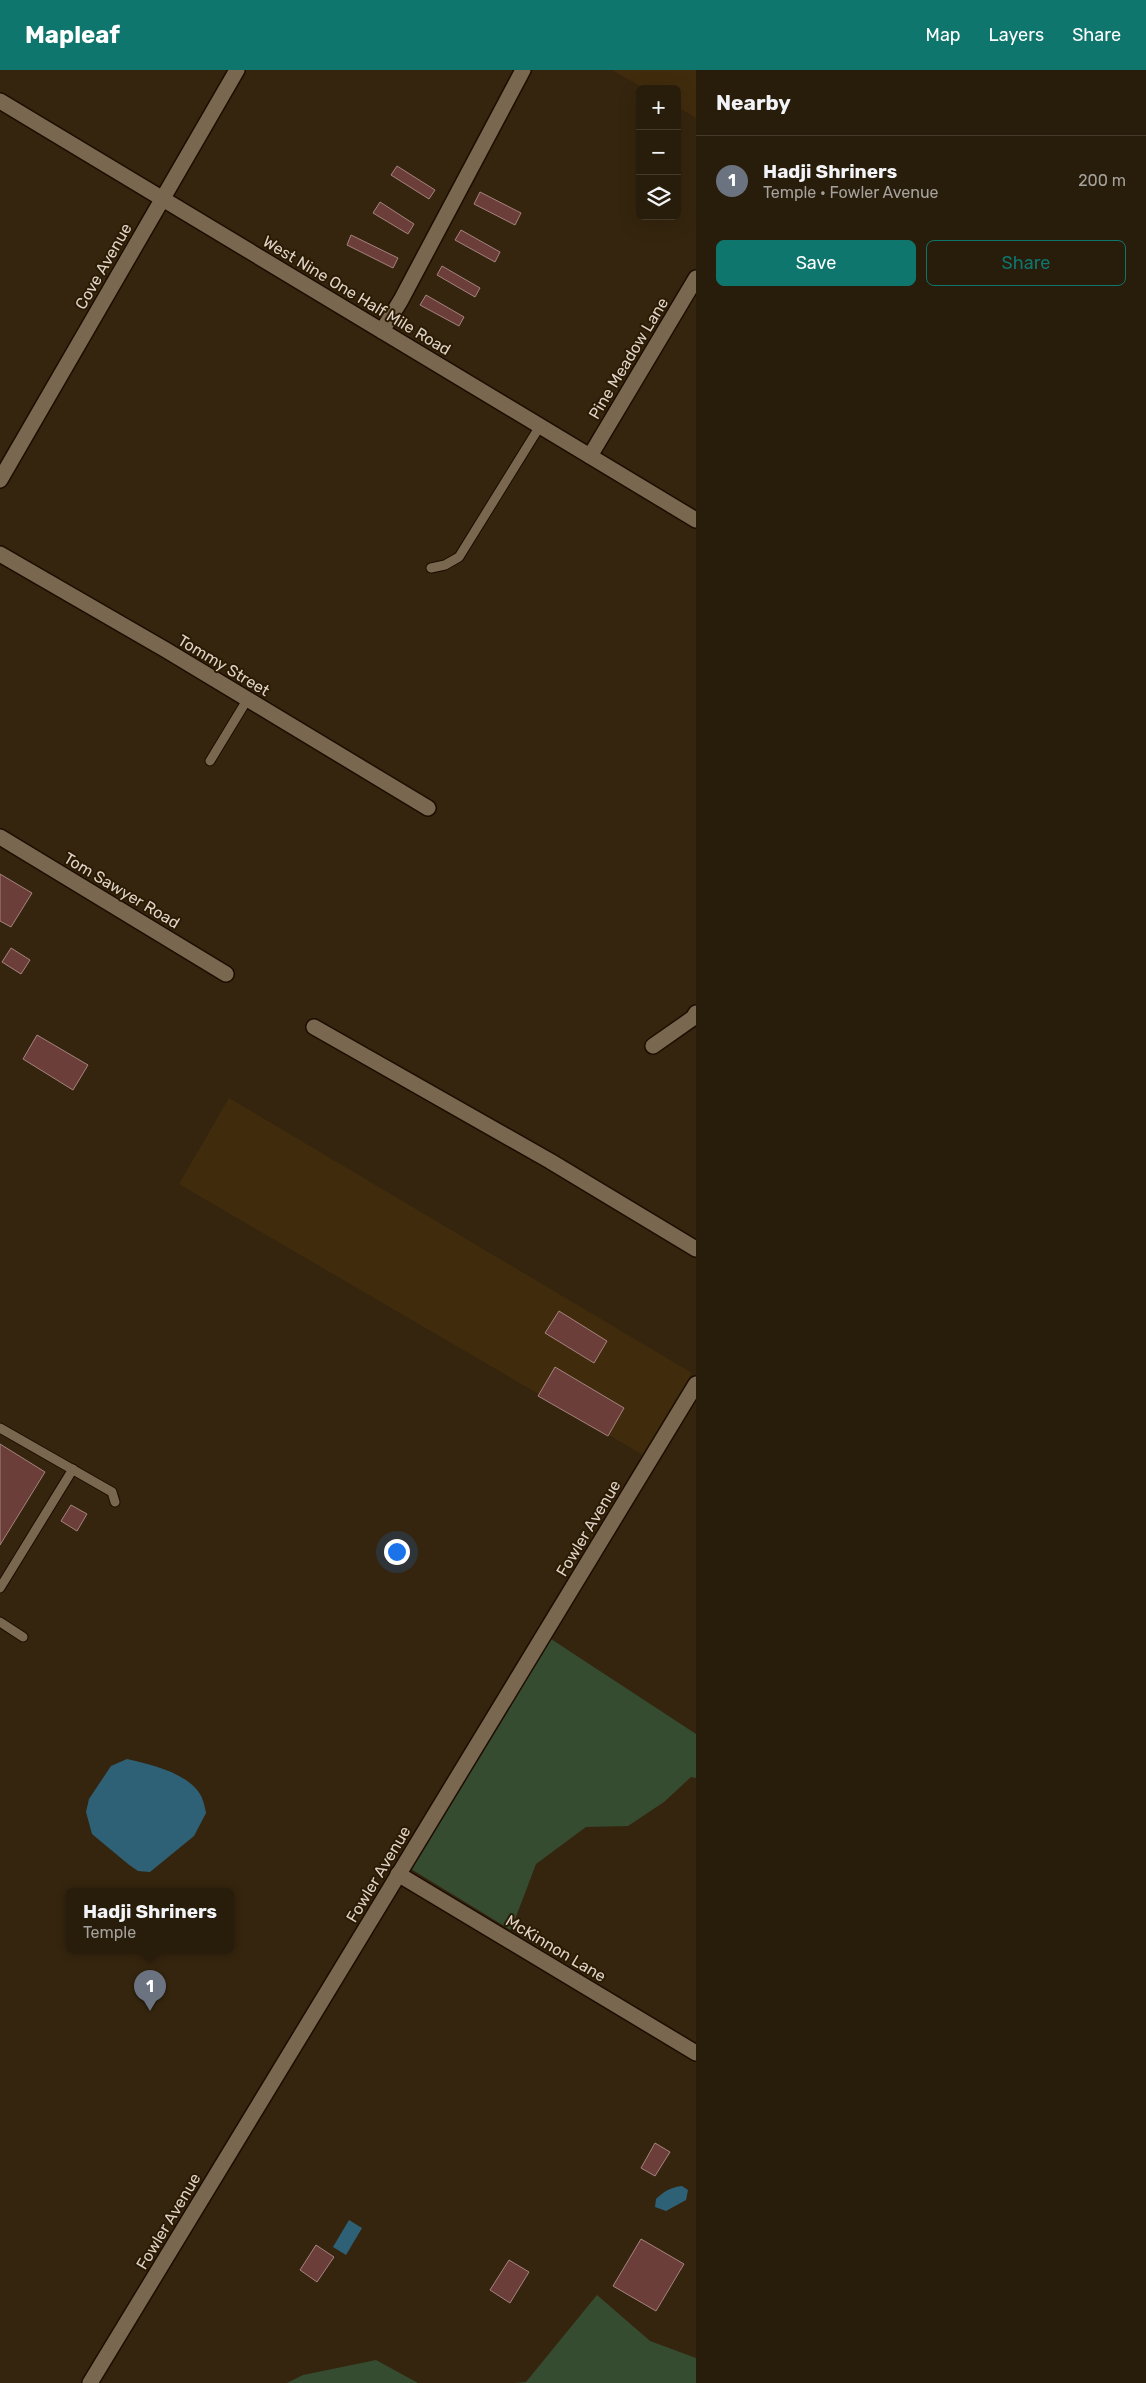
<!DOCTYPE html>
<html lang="en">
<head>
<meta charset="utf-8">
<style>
	body { margin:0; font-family:Rubik,sans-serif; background:#342918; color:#f1f3f6 }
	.controls { position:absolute; right:15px; top:15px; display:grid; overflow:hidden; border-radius:8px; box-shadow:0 5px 20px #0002 }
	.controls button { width:45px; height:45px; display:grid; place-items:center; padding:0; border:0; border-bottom:1px solid #443a2b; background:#281c0a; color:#f1f3f6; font:25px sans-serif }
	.you { position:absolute; left:396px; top:1481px; width:18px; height:18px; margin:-12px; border:4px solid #fff; border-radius:50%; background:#1a73e8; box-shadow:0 0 0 8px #1a73e833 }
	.badge { display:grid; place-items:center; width:32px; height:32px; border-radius:50%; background:#0f766e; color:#fff; font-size:16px; font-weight:700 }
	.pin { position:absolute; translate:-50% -41px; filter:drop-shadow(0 1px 2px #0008) }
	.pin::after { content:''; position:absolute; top:26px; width:18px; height:15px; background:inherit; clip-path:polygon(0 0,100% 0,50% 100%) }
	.popup { position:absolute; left:66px; top:1818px; width:168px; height:65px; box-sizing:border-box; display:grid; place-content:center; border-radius:8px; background:#281c0a; filter:drop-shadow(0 1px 4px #0005); font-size:16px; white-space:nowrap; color:#a5a19c }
	.popup b { font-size:19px; color:#f1f3f6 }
	.popup::after { content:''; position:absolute; left:50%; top:100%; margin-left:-10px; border:10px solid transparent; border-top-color:#281c0a }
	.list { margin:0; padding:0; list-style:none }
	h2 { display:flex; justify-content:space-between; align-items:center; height:65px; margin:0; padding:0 20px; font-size:21px }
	h2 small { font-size:16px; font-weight:400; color:#a5a19c }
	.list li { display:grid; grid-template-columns:32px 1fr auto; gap:15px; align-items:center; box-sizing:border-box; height:90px; padding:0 20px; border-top:1px solid #443a2b }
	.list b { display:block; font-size:19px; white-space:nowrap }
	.list p { margin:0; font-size:16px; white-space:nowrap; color:#a5a19c }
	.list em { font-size:16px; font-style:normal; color:#a5a19c }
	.actions { display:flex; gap:10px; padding:15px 20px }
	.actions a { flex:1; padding:11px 0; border:1px solid #0f766e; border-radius:8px; text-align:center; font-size:18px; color:#0f766e }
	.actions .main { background:#0f766e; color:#fff }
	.icon { flex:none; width:28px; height:28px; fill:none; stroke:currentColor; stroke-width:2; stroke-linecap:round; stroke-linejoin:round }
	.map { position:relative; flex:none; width:696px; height:2313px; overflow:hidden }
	header { display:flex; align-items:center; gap:30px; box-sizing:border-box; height:70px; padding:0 25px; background:#0f766e; color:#fff }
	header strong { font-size:24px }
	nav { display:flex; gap:28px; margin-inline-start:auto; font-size:18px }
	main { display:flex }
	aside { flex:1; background:#281c0a }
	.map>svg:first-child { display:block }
	.built { fill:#402b0d }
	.green { fill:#354c31 }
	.water { fill:#2e6176 }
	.building { fill:#6b3e3a; stroke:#a6837f }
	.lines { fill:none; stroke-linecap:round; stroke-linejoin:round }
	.lane-casing { stroke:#1c0d00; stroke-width:11 }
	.street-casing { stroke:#1c0d00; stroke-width:18 }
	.secondary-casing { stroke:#1c0d00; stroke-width:18 }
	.lane { stroke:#7a674f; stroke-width:9 }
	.street { stroke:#7a674f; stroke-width:15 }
	.secondary { stroke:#7a674f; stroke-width:15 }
	.labels { text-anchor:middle; stroke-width:4; stroke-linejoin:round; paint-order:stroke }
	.street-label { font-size:16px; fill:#ded3c6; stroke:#2b1b04 }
</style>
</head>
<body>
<header>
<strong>Mapleaf</strong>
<nav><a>Map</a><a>Layers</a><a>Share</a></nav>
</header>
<main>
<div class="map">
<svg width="696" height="2313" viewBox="0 0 696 2313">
	<rect width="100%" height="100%" fill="#35250e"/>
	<g class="built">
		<polygon points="612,0 696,0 696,48 677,37 677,19 645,19"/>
		<polygon points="229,1028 692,1303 643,1385 179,1114"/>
	</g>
	<g class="green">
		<polygon points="551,1569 696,1664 696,1708 691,1707 664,1732 628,1756 586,1757 536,1794 511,1860 411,1799"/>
		<polygon points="597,2225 650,2271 696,2288 696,2313 514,2313 526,2312"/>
		<polygon points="376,2290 418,2313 287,2313 303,2305"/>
	</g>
	<g class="water">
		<path d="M127 1689C150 1694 192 1704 202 1728 204 1733 205 1738 206 1743L194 1766 150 1802 138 1801 128 1794 92 1764 86 1742 89 1729 111 1696Z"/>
		<path d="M682 2116 688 2120 686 2130 666 2141 655 2137 656 2129C663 2122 671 2117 682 2116Z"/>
		<polygon points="349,2150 362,2158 346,2185 333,2177"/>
	</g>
	<g class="building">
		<polygon points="397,96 435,120 429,129 391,105"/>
		<polygon points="480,122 521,143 515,155 474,134"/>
		<polygon points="380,132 414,154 408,164 373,143"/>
		<polygon points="461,160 500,182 495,192 455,170"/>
		<polygon points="351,165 398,188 393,198 347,175"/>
		<polygon points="442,196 480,218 475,227 437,205"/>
		<polygon points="426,225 464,247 459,256 420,235"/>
		<polygon points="0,804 32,823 11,857 0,851"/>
		<polygon points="11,878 30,890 21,904 2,892"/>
		<polygon points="37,965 88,995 73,1020 23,989"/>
		<polygon points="559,1241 607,1271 594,1293 545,1263"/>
		<polygon points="555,1297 624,1338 608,1366 538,1326"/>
		<polygon points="0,1374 45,1402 0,1475"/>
		<polygon points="71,1435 87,1444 77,1461 61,1451"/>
		<polygon points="655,2073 670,2082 655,2106 641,2098"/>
		<polygon points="641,2169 684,2194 656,2241 613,2216"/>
		<polygon points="316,2175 334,2187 317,2212 300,2200"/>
		<polygon points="509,2190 529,2202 510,2233 490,2220"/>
	</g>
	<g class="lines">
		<g class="lane-casing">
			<g id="lane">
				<polyline points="431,498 445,495 459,487 540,356"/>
				<polyline points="210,691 247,630"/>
				<polyline points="0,1358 112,1422 115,1432"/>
				<polyline points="0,1518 73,1399"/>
				<polyline points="0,1552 23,1567"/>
			</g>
		</g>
		<g class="street-casing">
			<g id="street">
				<polyline points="382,261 401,230 523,0"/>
				<polyline points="590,386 696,208"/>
				<polyline points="0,410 237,0"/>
				<polyline points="0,484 166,580 428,738"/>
				<polyline points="0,767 226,904"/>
				<polyline points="314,957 550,1091 696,1179"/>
				<polyline points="653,976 693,948 696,943"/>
				<polyline points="398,1804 696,1983"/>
			</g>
		</g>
		<g class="secondary-casing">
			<g id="secondary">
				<polyline points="0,31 696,450"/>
				<polyline points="90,2313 696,1314"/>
			</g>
		</g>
		<use href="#lane" class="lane"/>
		<use href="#street" class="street"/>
		<use href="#secondary" class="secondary"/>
	</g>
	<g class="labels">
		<g class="street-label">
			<text transform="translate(103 196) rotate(-60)" y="6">Cove Avenue</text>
			<text transform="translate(357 225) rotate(31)" y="6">West Nine One Half Mile Road</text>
			<text transform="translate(628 288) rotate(-59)" y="6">Pine Meadow Lane</text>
			<text transform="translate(224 595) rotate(31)" y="6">Tommy Street</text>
			<text transform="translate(122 820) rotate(31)" y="6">Tom Sawyer Road</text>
			<text transform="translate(588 1458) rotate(-59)" y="6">Fowler Avenue</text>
			<text transform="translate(378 1804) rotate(-59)" y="6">Fowler Avenue</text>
			<text transform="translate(556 1878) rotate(31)" y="6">McKinnon Lane</text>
			<text transform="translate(168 2151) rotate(-59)" y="6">Fowler Avenue</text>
		</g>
	</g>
</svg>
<div class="controls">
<button>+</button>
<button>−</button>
<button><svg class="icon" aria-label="layers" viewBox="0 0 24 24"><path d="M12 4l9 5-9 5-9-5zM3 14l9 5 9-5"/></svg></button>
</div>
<div class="you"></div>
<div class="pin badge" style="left:150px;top:1941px;background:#6b7280">1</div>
<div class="popup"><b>Hadji Shriners</b>Temple</div>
</div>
<aside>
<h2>Nearby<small></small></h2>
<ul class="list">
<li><span class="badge" style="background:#6b7280">1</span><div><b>Hadji Shriners</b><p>Temple · Fowler Avenue</p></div><em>200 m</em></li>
</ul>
<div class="actions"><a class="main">Save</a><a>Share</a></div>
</aside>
</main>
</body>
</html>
